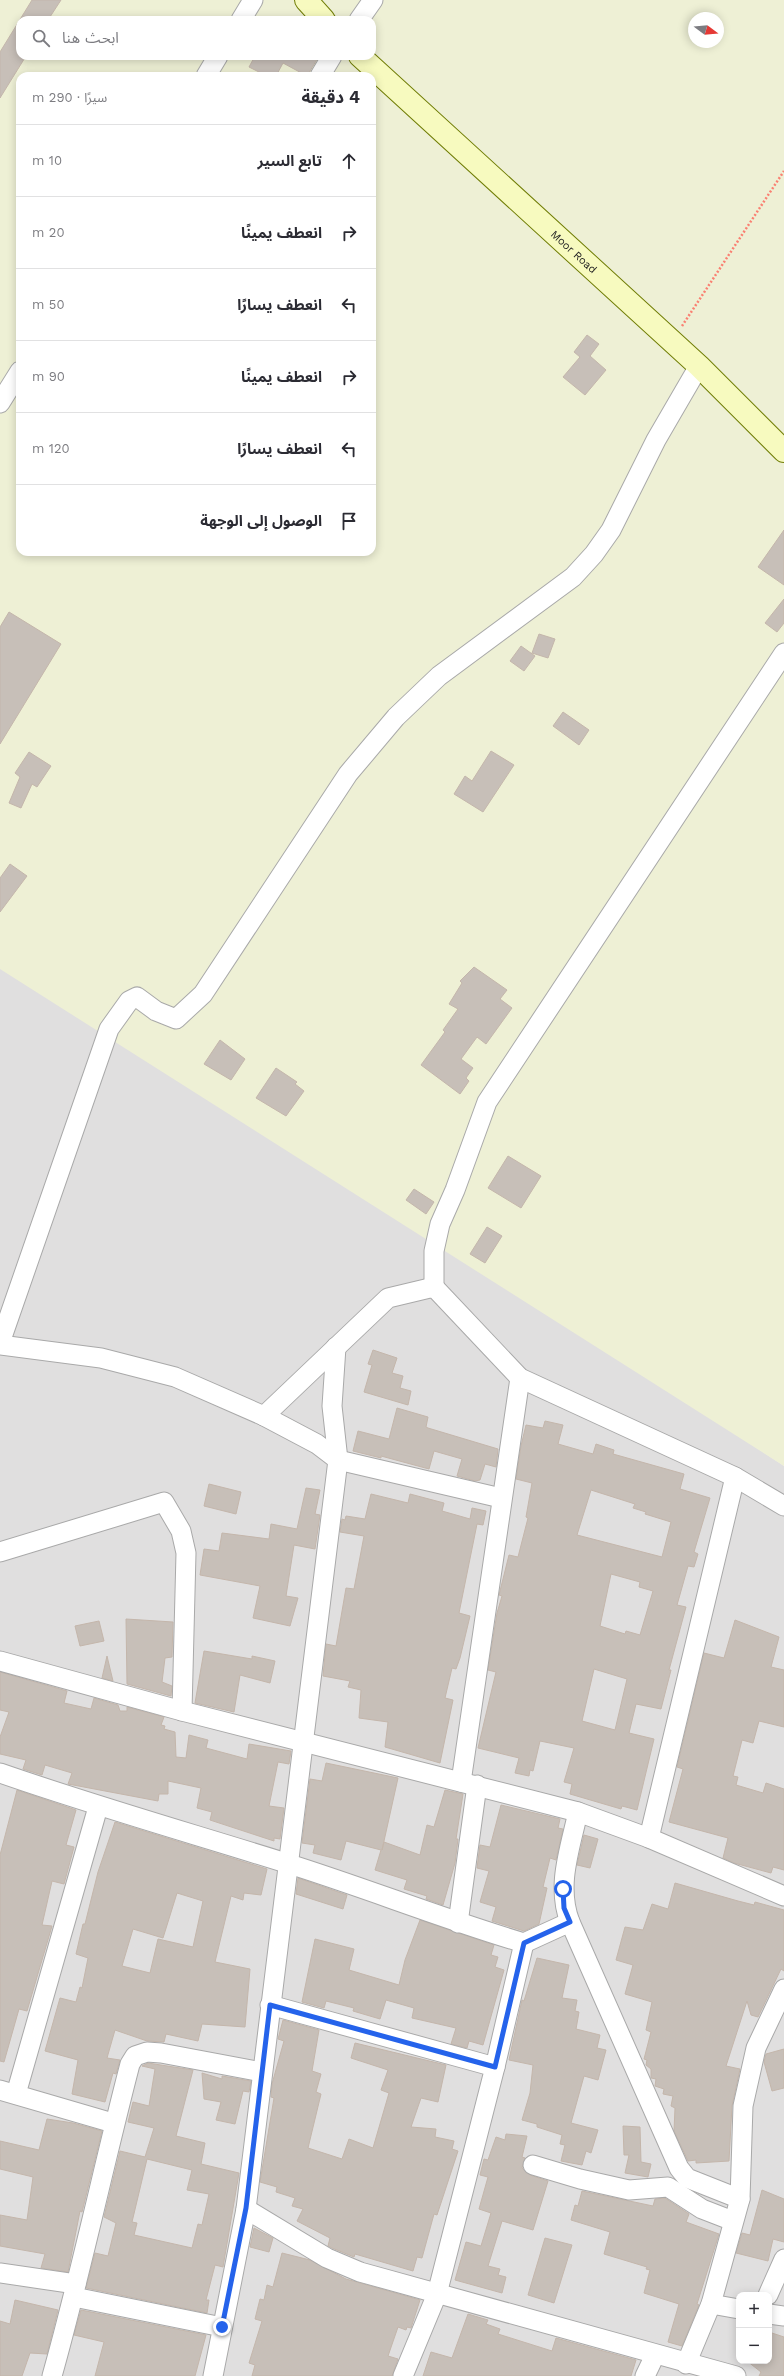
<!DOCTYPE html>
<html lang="ar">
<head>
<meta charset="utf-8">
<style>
	body { margin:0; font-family:"Work Sans","Noto Sans Arabic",sans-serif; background:#f7f7f7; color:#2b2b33; direction:rtl }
	.controls { position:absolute; right:12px; bottom:12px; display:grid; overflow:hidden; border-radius:8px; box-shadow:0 2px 10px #0003 }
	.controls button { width:36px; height:36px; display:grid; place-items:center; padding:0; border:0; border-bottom:1px solid #e1e1e2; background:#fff; color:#2b2b33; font:20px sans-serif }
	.compass { position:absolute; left:688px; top:12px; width:36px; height:36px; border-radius:50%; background:#fff; box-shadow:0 2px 10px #0003; rotate:106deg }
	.stop { position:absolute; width:12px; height:12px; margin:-9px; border:3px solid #2563eb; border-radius:50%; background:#fff }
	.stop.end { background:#2563eb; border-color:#fff; box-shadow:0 1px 4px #0008 }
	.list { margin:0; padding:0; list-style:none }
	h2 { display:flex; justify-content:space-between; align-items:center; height:52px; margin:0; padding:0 16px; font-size:17px }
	h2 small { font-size:13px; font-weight:400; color:#7c7c81 }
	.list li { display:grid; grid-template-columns:26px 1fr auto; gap:12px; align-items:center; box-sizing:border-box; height:72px; padding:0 16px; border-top:1px solid #e1e1e2 }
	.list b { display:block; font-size:15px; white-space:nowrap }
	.list em { font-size:13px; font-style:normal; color:#7c7c81 }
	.icon { flex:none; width:22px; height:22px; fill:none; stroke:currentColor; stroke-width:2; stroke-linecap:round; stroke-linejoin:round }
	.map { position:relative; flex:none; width:784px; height:2376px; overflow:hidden; direction:ltr }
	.search { position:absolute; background:#fff; box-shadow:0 2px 10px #0003; left:16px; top:16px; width:360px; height:44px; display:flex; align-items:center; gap:10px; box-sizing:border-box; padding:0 14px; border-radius:12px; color:#7c7c81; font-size:15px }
	.panel { position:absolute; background:#fff; box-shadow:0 2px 10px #0003; left:16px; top:72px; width:360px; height:484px; border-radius:12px; direction:rtl }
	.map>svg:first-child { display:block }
	.residential { fill:#e0dfdf; fill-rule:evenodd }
	.farmland { fill:#eef0d5; fill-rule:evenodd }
	.building { fill:#c7bfb8; stroke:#c4b6ab; fill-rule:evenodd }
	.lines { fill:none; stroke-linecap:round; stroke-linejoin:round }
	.street-casing { stroke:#a9a9a9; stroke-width:21 }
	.secondary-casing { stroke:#707d05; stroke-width:24 }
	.path { stroke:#fa8072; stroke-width:2.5; stroke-dasharray:2 2; stroke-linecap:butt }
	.street { stroke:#fff; stroke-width:19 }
	.secondary { stroke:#f7fabf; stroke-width:22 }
	.route { stroke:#2563eb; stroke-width:5 }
	.labels { text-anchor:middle; stroke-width:3; stroke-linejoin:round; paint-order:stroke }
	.street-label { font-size:11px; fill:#222; stroke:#fff }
</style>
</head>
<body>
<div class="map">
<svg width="784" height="2376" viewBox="0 0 784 2376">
	<rect width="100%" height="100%" fill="#f2efe9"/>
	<path class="residential" d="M0 950 784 1466V2376H0ZM739 2295H769V2361H739Z"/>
	<path class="farmland" d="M0 0H784V1466L0 969ZM694 18H718V42H694ZM20 20H372V56H20ZM20 76H372V552H20Z"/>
	<g class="building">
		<polygon points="32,0 61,0 48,20 20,20 20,56 26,56 0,98 0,52"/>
		<polygon points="255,56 319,56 307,76 283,63 276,76 267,76 249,67"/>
		<polygon points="587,335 599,344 590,356 606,370 585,395 563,377 580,357 574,352"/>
		<polygon points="784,530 784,585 758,567"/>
		<polygon points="784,599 784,623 777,632 765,623"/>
		<polygon points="9,612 61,644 0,744 0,627"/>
		<polygon points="539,634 555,639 548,658 532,653"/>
		<polygon points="521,646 535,656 524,671 510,661"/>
		<polygon points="563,712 589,730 579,745 553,726"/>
		<polygon points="491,751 514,765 483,812 454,794 465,776 472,781"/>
		<polygon points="29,752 51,766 37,787 32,784 21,808 9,803 20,777 15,773"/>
		<polygon points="10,864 27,876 0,912 0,878"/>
		<polygon points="474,967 507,990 500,999 512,1008 486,1044 477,1037 461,1059 473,1068 466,1078 469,1081 460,1094 421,1065 445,1032 443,1030 458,1009 449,1004 462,983 460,981"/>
		<polygon points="220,1040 245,1059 231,1080 204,1064"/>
		<polygon points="276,1068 297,1082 295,1084 304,1091 286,1116 256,1098"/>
		<polygon points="508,1156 541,1176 521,1208 488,1188"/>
		<polygon points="414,1189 434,1202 426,1214 406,1200"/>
		<polygon points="487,1227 502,1236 485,1263 470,1254"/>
		<polygon points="373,1350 397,1358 392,1373 403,1376 400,1388 411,1391 408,1405 364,1392 372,1365 368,1364"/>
		<polygon points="397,1408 428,1417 426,1427 428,1428 498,1449 496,1467 485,1464 480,1480 475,1481 457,1476 462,1459 434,1451 429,1469 381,1456 381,1458 353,1451 358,1431 389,1439"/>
		<path d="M545 1421 563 1425 558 1444 593 1454 596 1444 614 1450 613 1454 684 1474 680 1489 710 1498 694 1552 698 1554 694 1567 688 1566 679 1598 677 1605 686 1607 669 1670H671L661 1709 636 1704 629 1733 654 1739 637 1810 622 1806 621 1809 570 1794 572 1784 564 1782 574 1748 540 1741 533 1771 530 1770 529 1776 515 1773 519 1758 478 1748 496 1672 488 1670 497 1613 502 1596 499 1595 509 1555 518 1557 528 1518 526 1517 532 1483 516 1479 521 1446 526 1425 543 1428ZM591 1490 635 1504 633 1508 646 1512 645 1514 671 1522 662 1557 577 1535ZM611 1574 640 1582 639 1587 653 1591 640 1635 626 1631 625 1634 600 1626ZM594 1669 627 1679 615 1730 582 1721Z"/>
		<polygon points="209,1484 241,1492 236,1514 204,1506"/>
		<polygon points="306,1488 320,1490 315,1514 320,1515 315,1549 294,1545 286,1596 298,1598 290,1626 253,1618 260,1586 200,1575 204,1549 219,1551 222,1533 269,1539 271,1524 297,1529"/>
		<polygon points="371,1494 408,1503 410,1494 444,1503 442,1511 470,1519 472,1508 486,1511 483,1525 477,1524 459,1613 470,1616 460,1658 456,1669 452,1668 445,1698 453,1700 440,1763 385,1747 388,1722 359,1718 361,1690 348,1687 350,1681 323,1676 326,1644 336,1646 346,1588 354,1589 364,1536 340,1532 342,1519 345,1520 346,1516 365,1519"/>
		<polygon points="126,1619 173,1622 172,1657 165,1658 162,1682 172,1686 171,1696 127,1684"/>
		<polygon points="735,1620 779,1637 771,1667 784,1670 784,1727 759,1721 753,1743 742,1740 733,1776 738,1777 736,1785 763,1793 766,1783 784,1789 784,1870 773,1867 771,1873 734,1863 723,1858 728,1838 669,1822 683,1769 677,1767 704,1653 724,1658"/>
		<polygon points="99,1621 104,1641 80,1646 75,1626"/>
		<polygon points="204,1651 252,1659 252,1656 275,1661 270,1683 240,1675 234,1712 195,1703"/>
		<polygon points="107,1656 113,1681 102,1678"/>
		<polygon points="0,1672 67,1691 64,1703 91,1709 94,1698 118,1705 120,1711 127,1711 127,1707 164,1717 161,1725 165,1726 164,1729 175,1732 176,1757 186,1758 189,1735 208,1740 206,1748 247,1759 249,1744 291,1751 289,1764 278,1762 269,1806 284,1808 280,1839 274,1838 274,1841 210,1820 212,1812 197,1808 201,1788 168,1781 168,1794 159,1794 158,1801 68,1784 72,1773 45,1765 42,1775 23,1769 26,1760 0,1754 0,1737 9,1712 0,1710"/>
		<polygon points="326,1763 398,1778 382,1850 384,1842 420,1855 427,1825 434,1827 445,1790 463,1794 456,1839 458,1839 455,1863 443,1905 426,1899 427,1896 404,1889 407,1880 375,1870 381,1850 346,1841 341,1860 313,1853 315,1845 302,1843 310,1779 322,1781"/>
		<polygon points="17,1790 76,1810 66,1845 74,1847 64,1884 52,1881 42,1925 52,1926 27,2011 19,2009 4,2062 0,2061 0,1855"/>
		<polygon points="501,1805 560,1819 558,1828 563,1829 556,1860 550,1858 543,1887 547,1888 539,1924 524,1931 492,1921 496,1907 480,1902 489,1871 477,1868 480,1845 490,1847"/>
		<path d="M115 1822 267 1869 261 1895 244 1893 243 1900 231 1896 215 1962 250 1969 245 2027 202 2024 198 2041 166 2034 164 2042 147 2041 115 2030 107 2058 120 2060 116 2074 113 2073 105 2102 72 2094 78 2060 45 2051 60 1998 76 2002 80 1987 82 1988 88 1958 76 1954 83 1924H85L98 1872ZM177 1893 203 1901 193 1947 158 1939 150 1973 122 1966 133 1929 163 1938Z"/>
		<polygon points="584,1835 598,1839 590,1868 577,1865"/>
		<polygon points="298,1878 347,1895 343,1909 296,1894"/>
		<polygon points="675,1883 738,1901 754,1905 755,1902 784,1910 784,1971 781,1969 758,2017 751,2015 747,2001 726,2066 740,2069 732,2106 729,2161 696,2163 696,2160 688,2161 674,2131 675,2108 671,2106 673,2096 663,2094 664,2089 655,2086 656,2079 651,2078 651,2069 646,2065 647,2060 644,2059 651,2032 646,2030 652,2002 625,1994 633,1965 616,1960 625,1927 643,1930 652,1904 668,1909"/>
		<polygon points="420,1920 494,1945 491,1955 498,1957 495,1967 504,1970 483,2045 469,2041 467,2048 451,2044 456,2028 412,2018 414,2008 386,2000 380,2019 353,2011 354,2008 326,2001 324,2008 302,2002 315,1939 354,1949 349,1970 399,1985 405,1960"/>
		<polygon points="537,1958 569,1965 562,1998 577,2000 575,2011 579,2012 576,2029 600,2035 597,2048 606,2050 598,2080 584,2076 571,2123 598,2130 591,2153 586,2151 582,2165 561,2161 565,2145 560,2144 562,2135 537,2127 537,2124 522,2120 530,2093 533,2065 509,2060 522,2000 524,2001"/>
		<polygon points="283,2020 319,2030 312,2071 321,2074 316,2092 321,2094 308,2148 342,2159 349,2139 373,2148 389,2093 381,2090 388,2070 351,2058 355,2043 446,2065 438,2102 421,2098 411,2127 436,2129 435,2137 454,2141 452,2149 458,2151 437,2215 434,2214 422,2258 417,2257 413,2271 355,2254 354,2257 332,2248 328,2246 330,2238 297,2221 303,2209 292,2206 295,2198 276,2192 277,2187 260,2182 274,2098 271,2097 272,2084 284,2041 278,2039"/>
		<polygon points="784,2049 784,2088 772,2091 764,2062 766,2054"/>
		<path d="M148 2063 193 2070 176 2136 205 2143 201 2164 239 2173 223 2267 215 2265 206 2300H209L207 2313 86 2288 95 2253 108 2256 116 2223 104 2217 120 2151 145 2157 154 2128 128 2122 133 2102 149 2106 155 2069 142 2066ZM147 2159 192 2170 187 2190 209 2194 202 2225 198 2224 192 2248 134 2235 137 2223 132 2222Z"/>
		<polygon points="202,2073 222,2079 222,2076 251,2081 249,2092 243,2091 235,2124 216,2120 221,2102 204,2099"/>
		<polygon points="47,2119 73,2123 102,2131 82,2212 80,2211 68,2272 41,2268 45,2254 0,2246 0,2215 27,2220 33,2177 0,2169 0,2141 39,2150"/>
		<polygon points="623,2126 640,2127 641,2162 651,2164 648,2177 625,2173 629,2155 624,2155"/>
		<polygon points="506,2134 527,2136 522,2157 525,2158 522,2168 530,2175 548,2181 533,2230 502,2221 488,2266 500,2269 498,2275 506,2277 502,2293 455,2280 466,2242 481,2246 491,2213 479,2209 488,2177 480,2175 484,2159 488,2160 496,2137 505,2140"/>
		<polygon points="762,2190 784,2199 784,2242 773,2239 768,2261 736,2253 742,2233 750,2235"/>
		<polygon points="582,2191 653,2206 655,2199 665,2198 689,2214 686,2222 719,2234 697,2304 699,2305 682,2346 668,2342 679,2304 644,2293 650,2270 646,2269 647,2267 604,2254 610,2232 571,2220 575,2205 578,2206"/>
		<polygon points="254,2228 273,2238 269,2252 250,2247"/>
		<polygon points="545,2238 572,2245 554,2303 528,2295"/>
		<polygon points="282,2253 310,2260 346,2279 420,2300 411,2328 407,2327 406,2330 398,2327 388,2356 398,2359 392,2376 252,2376 255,2365 249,2363 262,2321 255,2319 260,2299 264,2300 267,2285 273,2287"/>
		<polygon points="15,2300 58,2310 47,2354 30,2353 22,2376 0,2376 0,2321 10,2324"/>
		<polygon points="81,2310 206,2335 195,2376 95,2376 104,2342 74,2335"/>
		<polygon points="468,2314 488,2320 486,2324 500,2329 498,2334 552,2351 556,2338 636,2360 631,2376 423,2376 431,2352 452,2358"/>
		<polygon points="769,2332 784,2337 784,2376 759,2376 761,2372 747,2361 769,2361"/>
	</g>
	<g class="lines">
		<g class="street-casing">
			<g id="street">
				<polyline points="241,20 253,0"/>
				<polyline points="359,20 373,0"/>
				<polyline points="206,76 218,56"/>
				<polyline points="320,76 332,56"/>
				<polyline points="0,403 20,371"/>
				<polyline points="434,1287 434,1251 440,1224 455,1190 487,1102 784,653"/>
				<polyline points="0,1343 109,1029 129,1001 137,997 156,1011 176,1019 203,994 348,774 396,717 439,676 573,577 594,554 611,530 656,440 699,366"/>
				<polyline points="0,1345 101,1358 175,1377 264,1416 388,1298 434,1287 520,1378 735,1477 784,1506"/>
				<polyline points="264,1416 317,1444 338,1460 501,1498"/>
				<polyline points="0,1552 164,1502 181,1531 186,1553 182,1711"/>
				<polyline points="0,1661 182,1711 578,1812 649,1838 784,1896"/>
				<path d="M0 1773C95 1806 190 1833 286 1863 366 1888 443 1919 524 1943L570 1922"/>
				<polyline points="461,1782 520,1378"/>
				<path d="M578 1812C570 1849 556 1886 570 1922L679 2168 687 2178 740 2199"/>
				<polyline points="649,1838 735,1477"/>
				<polyline points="458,1923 477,1785"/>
				<polyline points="270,2005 495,2067"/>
				<polyline points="0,2090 113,2123"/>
				<polyline points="16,2094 98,1807"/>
				<polyline points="533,2165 580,2179 629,2190 668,2187 702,2209 733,2221"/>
				<polyline points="246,2209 327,2258 360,2272 736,2376"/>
				<polyline points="0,2273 76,2284"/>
				<polyline points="768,2295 784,2259"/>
				<polyline points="74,2297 222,2327"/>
				<polyline points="711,2304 739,2309"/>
				<polyline points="769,2314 784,2316"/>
				<polyline points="686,2364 711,2304 740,2199 743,2106 756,2048 784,1989"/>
				<path d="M52 2376C81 2273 103 2168 130 2064L135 2056 147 2052 161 2053 262 2072"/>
				<polyline points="213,2376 246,2209 338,1460 332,1406 336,1347"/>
				<polyline points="403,2376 437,2294 495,2067 524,1943"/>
				<polyline points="645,2376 655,2355"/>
			</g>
		</g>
		<g class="secondary-casing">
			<g id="secondary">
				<polyline points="306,0 324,20"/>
				<path id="s1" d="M360 56 699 366 784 451"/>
			</g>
		</g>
		<polyline class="path" points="682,326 784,171"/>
		<use href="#street" class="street"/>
		<use href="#secondary" class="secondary"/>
	</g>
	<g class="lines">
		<polyline class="route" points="222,2327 246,2208 270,2005 495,2067 524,1943 570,1922 564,1908 563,1889"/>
	</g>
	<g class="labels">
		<g class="street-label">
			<text dy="4" stroke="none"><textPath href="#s1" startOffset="290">Moor Road</textPath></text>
		</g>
	</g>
</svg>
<div class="controls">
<button>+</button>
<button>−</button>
</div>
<svg class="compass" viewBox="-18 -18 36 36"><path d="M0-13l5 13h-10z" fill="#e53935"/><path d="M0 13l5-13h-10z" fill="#7c7c81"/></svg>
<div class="stop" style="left:563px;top:1889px"></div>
<div class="stop end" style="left:222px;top:2327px"></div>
<div class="search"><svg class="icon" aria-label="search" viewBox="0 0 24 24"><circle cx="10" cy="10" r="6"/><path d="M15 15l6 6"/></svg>ابحث هنا</div>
<section class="panel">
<h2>4 دقيقة<small>سيرًا · 290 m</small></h2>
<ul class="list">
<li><svg class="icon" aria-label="ahead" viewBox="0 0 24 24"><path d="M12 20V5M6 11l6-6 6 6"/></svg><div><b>تابع السير</b></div><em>10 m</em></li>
<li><svg class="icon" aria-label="right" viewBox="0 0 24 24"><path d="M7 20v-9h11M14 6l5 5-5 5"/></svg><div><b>انعطف يمينًا</b></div><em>20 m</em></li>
<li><svg class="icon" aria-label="left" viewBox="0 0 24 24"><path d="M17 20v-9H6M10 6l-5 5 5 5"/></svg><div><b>انعطف يسارًا</b></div><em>50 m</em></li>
<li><svg class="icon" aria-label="right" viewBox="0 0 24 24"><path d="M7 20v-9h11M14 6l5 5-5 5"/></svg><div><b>انعطف يمينًا</b></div><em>90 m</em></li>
<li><svg class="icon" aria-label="left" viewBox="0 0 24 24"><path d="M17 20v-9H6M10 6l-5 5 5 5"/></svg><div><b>انعطف يسارًا</b></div><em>120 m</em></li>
<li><svg class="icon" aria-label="arrive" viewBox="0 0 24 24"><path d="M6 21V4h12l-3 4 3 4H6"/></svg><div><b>الوصول إلى الوجهة</b></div></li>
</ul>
</section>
</div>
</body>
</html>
